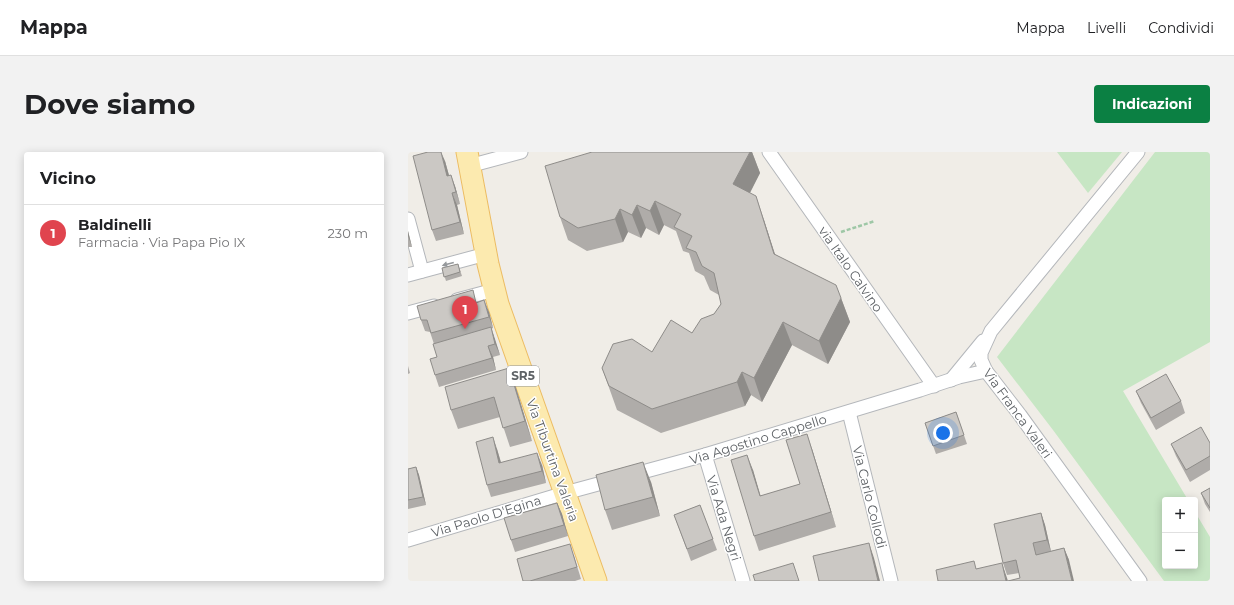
<!DOCTYPE html>
<html lang="it">
<head>
<meta charset="utf-8">
<style>
	body { margin:0; font-family:Montserrat,sans-serif; background:#f2f2f2; color:#202124 }
	.controls { position:absolute; right:12px; bottom:12px; display:grid; overflow:hidden; border-radius:4px; box-shadow:0 2px 10px #0003 }
	.controls button { width:36px; height:36px; display:grid; place-items:center; padding:0; border:0; border-bottom:1px solid #e0e0e0; background:#fff; color:#202124; font:20px sans-serif }
	.you { position:absolute; left:535px; top:281px; width:14px; height:14px; margin:-10px; border:3px solid #fff; border-radius:50%; background:#1a73e8; box-shadow:0 0 0 6px #1a73e833 }
	.badge { display:grid; place-items:center; width:26px; height:26px; border-radius:50%; background:#0b8043; color:#fff; font-size:13px; font-weight:700 }
	.pin { position:absolute; translate:-50% -33px; filter:drop-shadow(0 1px 2px #0008) }
	.pin::after { content:''; position:absolute; top:21px; width:14px; height:12px; background:inherit; clip-path:polygon(0 0,100% 0,50% 100%) }
	.list { margin:0; padding:0; list-style:none }
	h2 { display:flex; justify-content:space-between; align-items:center; height:52px; margin:0; padding:0 16px; font-size:17px }
	h2 small { font-size:13px; font-weight:400; color:#757577 }
	.list li { display:grid; grid-template-columns:26px 1fr auto; gap:12px; align-items:center; box-sizing:border-box; height:56px; padding:0 16px; border-top:1px solid #e0e0e0 }
	.list b { display:block; font-size:15px; white-space:nowrap }
	.list p { margin:0; font-size:13px; white-space:nowrap; color:#757577 }
	.list em { font-size:13px; font-style:normal; color:#757577 }
	.map { position:relative; flex:none; width:802px; height:429px; overflow:hidden; border-radius:4px }
	header { display:flex; align-items:center; gap:24px; box-sizing:border-box; height:56px; padding:0 20px; background:#fff; border-bottom:1px solid #e0e0e0 }
	header strong { font-size:19px }
	nav { display:flex; gap:22px; margin-inline-start:auto; font-size:14px }
	.intro { display:flex; align-items:center; justify-content:space-between; box-sizing:border-box; height:96px; padding:0 24px }
	h1 { margin:0; font-size:28px }
	.button { padding:10px 18px; border-radius:4px; background:#0b8043; color:#fff; font-size:14px; font-weight:700 }
	main { display:flex; gap:24px; padding:0 24px }
	aside { flex:1; background:#fff; border-radius:4px; box-shadow:0 2px 10px #0003 }
	.map>svg:first-child { display:block }
	.green { fill:#c7e6c4 }
	.lines { fill:none; stroke-linecap:round; stroke-linejoin:round }
	.street-casing { stroke:#b4b7bb; stroke-width:15 }
	.primary-casing { stroke:#ecbc63; stroke-width:23 }
	.path { stroke:#9ec7a6; stroke-width:2.5; stroke-dasharray:4 2; stroke-linecap:butt }
	.street { stroke:#fff; stroke-width:13 }
	.primary { stroke:#fceaaf; stroke-width:21 }
	.wall { fill:#afaca9 }
	.shaded-wall { fill:#8e8c89 }
	.building { fill:#cbc8c4; stroke:#8e8c89 }
	.oneway { fill:#96999c }
	.labels { text-anchor:middle; stroke-width:3; stroke-linejoin:round; paint-order:stroke }
	.shield { fill:#fff; stroke:#8e9194; stroke-width:1 }
	.shield-label { font-size:12px; font-weight:bold; fill:#5e6266 }
	.street-label { font-size:13px; fill:#5e6266; stroke:#fff }
</style>
</head>
<body>
<header>
<strong>Mappa</strong>
<nav><a>Mappa</a><a>Livelli</a><a>Condividi</a></nav>
</header>
<div class="intro"><h1>Dove siamo</h1><a class="button">Indicazioni</a></div>
<main>
<aside>
<h2>Vicino<small></small></h2>
<ul class="list">
<li><span class="badge" style="background:#e0444e">1</span><div><b>Baldinelli</b><p>Farmacia · Via Papa Pio IX</p></div><em>230 m</em></li>
</ul>
</aside>
<div class="map">
<svg width="802" height="429" viewBox="0 0 802 429">
	<rect width="100%" height="100%" fill="#f0ede7"/>
	<g class="green">
		<polygon points="649,0 714,0 680,41"/>
		<polygon points="747,0 802,0 802,190 715,239 780,348 757,348 757,414 787,414 787,360 802,385 802,429 756,429 645,278 589,205"/>
	</g>
	<g class="lines">
		<g class="street-casing">
			<g id="street">
				<polyline points="361,0 526,234"/>
				<polyline points="730,0 583,179 573,201 573,208 578,219 612,263 732,429"/>
				<polyline points="61,14 113,0"/>
				<polyline points="0,67 14,119"/>
				<polyline points="0,123 78,102"/>
				<polyline points="49,148 86,138"/>
				<polyline points="0,161 26,154"/>
				<polyline points="543,228 575,189"/>
				<polyline points="441,260 483,429"/>
				<polyline points="297,303 335,429"/>
				<polyline points="0,388 157,341 297,303 512,238 551,225 578,219"/>
			</g>
		</g>
		<g class="primary-casing">
			<polyline id="primary" points="59,0 80,112 90,152 188,429"/>
		</g>
		<polyline class="path" points="433,80 467,69"/>
		<use href="#street" class="street"/>
		<use href="#primary" class="primary"/>
	</g>
	<g class="wall">
		<polygon points="184,0 344,0 352,21 342,41 356,68 367,102 433,146 442,170 420,212 384,193 354,250 343,243 337,254 253,281 209,258 194,216 244,200 284,181 306,162 313,152 311,143 302,138 296,124 287,119 281,101 275,99 268,79 256,73 251,83 238,76 233,86 220,80 215,90 179,99 160,88 152,65"/>
		<polygon points="37,9 41,23 47,34 52,52 49,53 56,82 28,89 24,78"/>
		<polygon points="0,79 4,95 0,95"/>
		<polygon points="50,112 54,124 38,129 34,116"/>
		<polygon points="69,150 81,160 85,176 83,177 92,203 85,205 88,218 31,235 27,223 29,205 26,192 22,180 17,179 13,168"/>
		<polygon points="0,214 2,221 0,222"/>
		<polygon points="108,236 124,289 102,295 92,265 50,277 43,258"/>
		<polygon points="728,239 773,249 777,261 748,278 733,251"/>
		<polygon points="548,260 559,292 528,302 517,271"/>
		<polygon points="802,291 802,318 782,330 768,304 763,292"/>
		<polygon points="89,297 93,310 134,313 138,331 83,345 79,333"/>
		<polygon points="404,297 428,375 351,399 346,384 345,318 352,344 392,332"/>
		<polygon points="8,315 11,323 18,353 0,357 0,317"/>
		<polygon points="243,330 252,364 204,378 197,358"/>
		<polygon points="802,336 802,360 797,352 793,341"/>
		<polygon points="149,351 154,362 160,384 107,400 103,388"/>
		<polygon points="292,353 309,398 283,409 266,363"/>
		<polygon points="633,361 637,373 643,399 656,396 661,408 612,426 611,421 599,423 595,411"/>
		<polygon points="166,404 173,427 167,429 115,429"/>
	</g>
	<g class="shaded-wall">
		<polygon points="33,0 37,9 44,35 39,24"/>
		<polygon points="342,0 344,0 352,21 334,56 325,32"/>
		<polygon points="43,23 47,34 52,52 48,40"/>
		<polygon points="44,41 49,53 56,82 52,70"/>
		<polygon points="348,44 356,68 374,125 366,102"/>
		<polygon points="247,49 256,73 251,83 242,59"/>
		<polygon points="229,53 238,76 233,86 224,63"/>
		<polygon points="212,57 220,80 215,90 207,67"/>
		<polygon points="0,79 4,95 0,84"/>
		<polygon points="433,146 442,170 420,212 411,189"/>
		<polygon points="76,148 81,160 85,176 81,165"/>
		<polygon points="375,170 384,193 354,250 346,226"/>
		<polygon points="83,175 87,187 92,203 87,192"/>
		<polygon points="80,194 85,205 88,218"/>
		<polygon points="101,216 108,236 124,289 117,269"/>
		<polygon points="334,220 343,243 337,254 329,230"/>
		<polygon points="399,282 404,297 428,375 423,360"/>
		<polygon points="85,285 89,297 96,322 91,311"/>
		<polygon points="129,301 134,313 138,331 134,319"/>
		<polygon points="339,303 345,318 357,359 352,344"/>
		<polygon points="235,310 243,330 252,364 245,345"/>
		<polygon points="8,315 11,323 18,353 15,345"/>
		<polygon points="149,351 154,362 160,384 156,373"/>
		<polygon points="633,361 637,373 643,400 639,388"/>
		<polygon points="461,391 466,406 472,429 470,429"/>
		<polygon points="656,396 661,408 666,429 664,429"/>
		<polygon points="594,411 600,429 598,429"/>
	</g>
	<g class="building">
		<polygon points="20,0 33,0 39,24 43,23 48,40 44,41 52,70 24,78 5,4"/>
		<polygon points="184,0 342,0 325,32 348,44 366,102 428,133 433,146 411,189 375,170 346,226 334,220 329,230 244,257 201,234 194,216 205,192 224,187 244,200 263,168 284,181 293,167 306,162 313,152 306,121 294,114 288,100 278,96 284,84 266,75 273,62 247,49 242,59 229,53 224,63 212,57 207,67 170,76 152,65 137,14"/>
		<polygon points="50,112 52,120 36,125 34,116"/>
		<polygon points="65,138 68,151 76,148 81,165 23,181 19,168 13,168 9,154"/>
		<polygon points="83,175 87,192 80,194 84,206 27,223 22,207 29,205 25,192"/>
		<polygon points="101,216 117,269 95,276 86,245 43,258 37,235"/>
		<polygon points="758,222 773,249 743,266 728,239"/>
		<polygon points="548,260 556,283 525,294 517,271"/>
		<polygon points="793,275 802,291 802,304 778,318 763,292"/>
		<polygon points="399,282 423,360 346,384 323,308 339,303 352,344 392,332 378,288"/>
		<polygon points="85,285 91,311 129,301 134,319 79,333 68,290"/>
		<polygon points="235,310 245,345 197,358 188,323"/>
		<polygon points="8,315 15,345 0,348 0,317"/>
		<polygon points="802,336 802,356 793,341"/>
		<polygon points="149,351 156,373 103,388 96,366"/>
		<polygon points="292,353 305,387 279,397 266,363"/>
		<polygon points="633,361 639,388 625,391 628,403 656,396 664,429 600,429 612,426 608,408 595,411 586,372"/>
		<polygon points="461,391 470,429 411,429 405,404"/>
		<polygon points="162,392 169,415 122,429 115,429 109,407"/>
		<polygon points="566,409 568,417 594,411 598,429 530,429 528,418"/>
		<polygon points="385,411 391,429 347,429 345,423"/>
	</g>
	<defs><path id="oneway-solid" d="M-6-.8H1V-3.2L6.5 0L1 3.2V.8H-6Z"/></defs>
	<use class="oneway" href="#oneway-solid" transform="translate(40 112) rotate(165)"/>
	<g class="labels">
		<rect class="shield" x="99" y="214" width="32" height="20" rx="3"/>
		<g class="shield-label">
			<text x="115" y="228">SR5</text>
		</g>
		<g class="street-label">
			<text transform="translate(443 117) rotate(55)" y="5">via Italo Calvino</text>
			<text transform="translate(610 261) rotate(54)" y="5">Via Franca Valeri</text>
			<text transform="translate(350 287) rotate(-17)" y="5">Via Agostino Cappello</text>
			<text transform="translate(145 308) rotate(70)" y="5">Via Tiburtina Valeria</text>
			<text transform="translate(462 345) rotate(76)" y="5">Via Carlo Collodi</text>
			<text transform="translate(78 364) rotate(-17)" y="5">Via Paolo D'Egina</text>
			<text transform="translate(316 366) rotate(73)" y="5">Via Ada Negri</text>
		</g>
	</g>
</svg>
<div class="controls">
<button>+</button>
<button>−</button>
</div>
<div class="you"></div>
<div class="pin badge" style="left:57px;top:177px;background:#e0444e">1</div>
</div>
</main>
</body>
</html>
